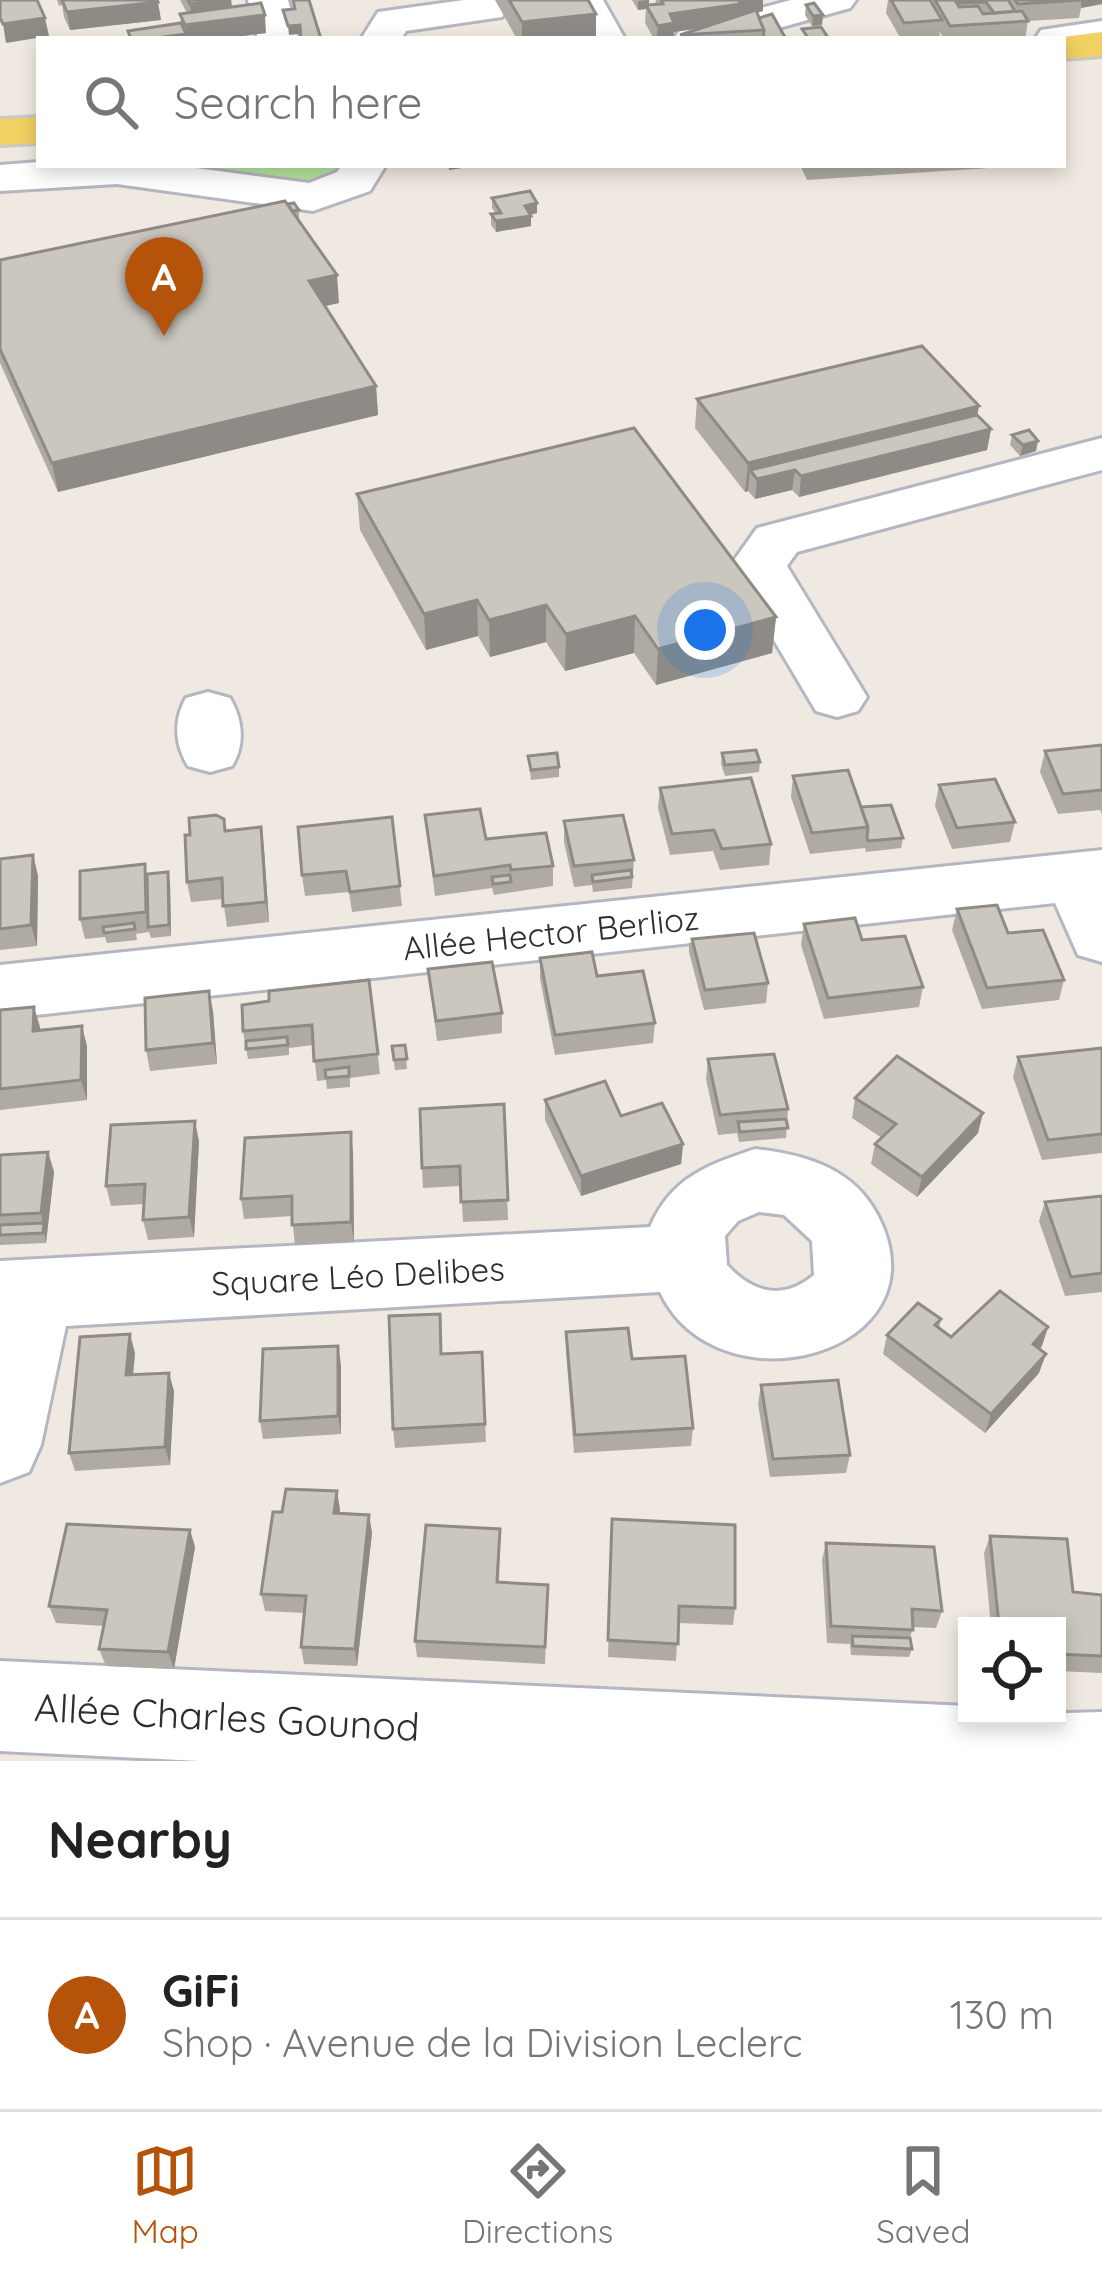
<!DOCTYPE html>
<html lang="en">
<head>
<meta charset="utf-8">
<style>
	body { margin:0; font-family:Quicksand,sans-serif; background:#f6f6f6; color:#222 }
	.controls { position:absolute; right:36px; bottom:36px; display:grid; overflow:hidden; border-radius:0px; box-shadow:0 6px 18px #0003 }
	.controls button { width:108px; height:108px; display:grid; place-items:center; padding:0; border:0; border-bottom:3px solid #e0e0e0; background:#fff; color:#222; font:60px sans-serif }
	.you { position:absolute; left:705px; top:630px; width:42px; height:42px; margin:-30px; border:9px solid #fff; border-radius:50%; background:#1a73e8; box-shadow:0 0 0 18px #1a73e833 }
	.badge { display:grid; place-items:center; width:78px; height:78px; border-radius:50%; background:#b45309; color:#fff; font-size:39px; font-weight:700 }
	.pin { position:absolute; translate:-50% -99px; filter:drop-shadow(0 3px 6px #0008) }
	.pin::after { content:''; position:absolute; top:63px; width:42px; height:36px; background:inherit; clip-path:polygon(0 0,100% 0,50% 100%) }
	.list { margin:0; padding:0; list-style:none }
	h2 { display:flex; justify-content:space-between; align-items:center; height:156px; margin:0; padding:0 48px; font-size:51px }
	h2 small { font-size:39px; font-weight:400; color:#767676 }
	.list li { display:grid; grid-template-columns:78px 1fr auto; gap:36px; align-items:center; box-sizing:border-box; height:192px; padding:0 48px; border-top:3px solid #e0e0e0 }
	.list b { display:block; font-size:45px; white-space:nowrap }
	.list p { margin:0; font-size:39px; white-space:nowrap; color:#767676 }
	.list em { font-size:39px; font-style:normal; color:#767676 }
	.icon { flex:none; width:66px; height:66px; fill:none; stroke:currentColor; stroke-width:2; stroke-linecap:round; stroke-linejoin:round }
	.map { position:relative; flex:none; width:1102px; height:1761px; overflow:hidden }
	.search { position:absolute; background:#fff; box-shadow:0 6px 18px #0003; left:36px; right:36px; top:36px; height:132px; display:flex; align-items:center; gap:30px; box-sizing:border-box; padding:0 42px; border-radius:0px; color:#767676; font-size:45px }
	.sheet { height:348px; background:#fff }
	nav { display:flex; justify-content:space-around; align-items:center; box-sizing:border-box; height:168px; border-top:3px solid #e0e0e0; background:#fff; font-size:33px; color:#767676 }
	nav a { display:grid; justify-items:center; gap:6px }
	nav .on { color:#b45309 }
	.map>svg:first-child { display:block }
	.green { fill:#b6e59e }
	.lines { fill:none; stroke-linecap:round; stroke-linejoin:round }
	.minor-casing { stroke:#b4b7c1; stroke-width:6 }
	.major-casing { stroke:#c9c9c9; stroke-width:6 }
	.minor { fill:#fff; fill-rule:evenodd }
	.major { fill:#f2d163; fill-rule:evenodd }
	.wall { fill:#afaba4 }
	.shaded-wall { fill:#8e8b86 }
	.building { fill:#cbc7bf; stroke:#8e8b86; stroke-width:3 }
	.labels { text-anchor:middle; stroke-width:12; stroke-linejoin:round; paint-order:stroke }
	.street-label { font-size:33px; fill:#2e2e2e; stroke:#fff }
	.near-street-label { font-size:39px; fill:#2e2e2e; stroke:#fff }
</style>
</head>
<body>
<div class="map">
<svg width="1102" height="1761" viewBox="0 0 1102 1761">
	<rect width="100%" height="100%" fill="#efe9e1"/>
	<polygon class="green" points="125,165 352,165 331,185"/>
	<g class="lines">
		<g class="minor-casing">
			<g id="minor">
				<polygon points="248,0 288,0 298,39 258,39"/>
				<polygon points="464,0 500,0 508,9 502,17 406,31 401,39 361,39 378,12"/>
				<polygon points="563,0 603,0 625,39 585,39"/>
				<polygon points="791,0 856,0 850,8 740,39 674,39 680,30"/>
				<polygon points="1102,21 1102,45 1063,50 1063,39 1035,39 1041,30"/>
				<polygon points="39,162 173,165 309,183 337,172 342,165 386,165 370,191 313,211 117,184 0,191 0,165"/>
				<polygon points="1102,438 1102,470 797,552 787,566 867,697 858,711 837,717 816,711 730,566 757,528"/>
				<path d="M208 692 230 698C243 720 245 745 232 766L210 772 188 766C175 745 173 720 186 698Z"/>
				<polygon points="1102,850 1102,962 1078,955 1055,903 0,1019 0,965"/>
				<path d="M755 1149C806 1155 853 1168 878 1216 948 1354 718 1415 660 1292L66 1326 41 1445 29 1472 0 1483V1261L650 1227C671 1178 707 1165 755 1149ZM759 1212 784 1215 812 1241 814 1275C783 1301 753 1293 727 1265L725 1236 738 1221Z"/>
				<polygon points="0,1661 967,1706 967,1716 1102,1712 1102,1761 200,1761 0,1751"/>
			</g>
		</g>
		<g class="major-casing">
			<g id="major">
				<polygon points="1102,32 1102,56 1063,59 1063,39 1048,39"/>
				<polygon points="39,117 39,143 0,145 0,119"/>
			</g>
		</g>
		<use href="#minor" class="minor"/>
		<use href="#major" class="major"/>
	</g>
	<g class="wall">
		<polygon points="57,0 157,0 161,20 70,30 64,17 62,5 59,6"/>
		<polygon points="180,0 231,0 232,7 266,33 220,39 129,39 128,31 181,23 180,14 187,13"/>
		<polygon points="495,0 588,0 596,14 596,39 517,39"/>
		<polygon points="632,0 649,0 649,5 655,4 656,0 763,0 763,11 757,13 759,18 786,39 680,39 680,35 702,28 674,32 673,39 654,39 645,23 646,9 638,10"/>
		<polygon points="888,0 1102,0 1102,4 1081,8 1079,18 1028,21 1025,39 944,39 940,32 939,39 901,39 886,13"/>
		<polygon points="806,5 822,25 812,26 805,15"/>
		<polygon points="800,165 990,165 989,168 807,180"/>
		<polygon points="492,198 537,213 530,215 531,226 496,232 491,225 491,214 496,214 492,208"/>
		<polygon points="288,204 299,210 299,220 339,303 325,306 376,386 378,415 58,492 0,363 0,260"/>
		<polygon points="697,399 977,415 991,429 987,450 799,497 792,490 755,499 748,491 745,492 695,428"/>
		<polygon points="1012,435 1036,451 1020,456 1010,445"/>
		<polygon points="357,494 776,617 772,653 656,685 634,653 565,671 546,642 490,657 478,636 426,650 360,530"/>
		<polygon points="1102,745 1102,814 1100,810 1058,814 1040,772 1045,751"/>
		<polygon points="722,753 760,762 759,772 725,776 721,764"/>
		<polygon points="528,756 559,767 559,777 531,780"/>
		<polygon points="793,776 861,807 903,838 901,848 866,852 865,848 810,854 791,797"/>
		<polygon points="939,785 1015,822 1010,842 952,849 935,806"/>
		<polygon points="660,788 771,844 769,865 720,870 713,851 670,855 658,808"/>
		<polygon points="425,815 553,866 553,886 494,895 492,888 435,896"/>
		<polygon points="392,817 402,906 352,912 349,892 305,896 302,875"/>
		<polygon points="564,821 634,860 632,888 593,892 592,885 574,887 564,842"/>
		<polygon points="261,827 269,922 227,927 223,899 191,902 187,882 226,831"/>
		<polygon points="33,855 38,876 37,946 0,950 0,859"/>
		<polygon points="170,883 171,936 151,938 149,932 136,934 137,940 107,943 105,937 85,939 80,919"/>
		<polygon points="957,909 1064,980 1059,1000 982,1009 952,930"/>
		<polygon points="804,924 923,987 919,1007 824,1019 801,945"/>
		<polygon points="689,942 768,983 766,1003 704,1010 689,952"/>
		<polygon points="540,958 597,976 655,1023 653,1043 555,1055 540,979"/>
		<polygon points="428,969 502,1013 502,1033 437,1041"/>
		<polygon points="369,980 380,1074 350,1078 350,1087 327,1089 326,1080 317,1081 313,1045 289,1048 289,1055 248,1059 243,1031 269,1001"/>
		<polygon points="0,1010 40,1027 40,1030 87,1046 87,1100 0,1110"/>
		<polygon points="213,1011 217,1064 150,1071 146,1050"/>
		<polygon points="405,1045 407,1069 395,1070 392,1046"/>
		<polygon points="1102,1048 1102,1153 1042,1160 1013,1077 1018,1057"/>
		<polygon points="708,1059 788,1109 786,1138 739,1142 737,1133 718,1135 706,1079"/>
		<polygon points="855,1098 978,1133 917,1197 871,1164 875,1144 882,1138 852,1118"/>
		<polygon points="545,1100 683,1144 681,1164 581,1196 545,1120"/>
		<polygon points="504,1104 508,1220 463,1222 461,1186 423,1188 422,1168"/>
		<polygon points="199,1141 194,1237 148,1240 143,1220 144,1204 111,1206 106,1186"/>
		<polygon points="48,1152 54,1172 46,1243 0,1245 0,1155"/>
		<polygon points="353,1152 354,1242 295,1245 292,1216 244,1219 241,1199"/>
		<polygon points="1102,1196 1102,1292 1065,1296 1039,1221 1045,1202"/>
		<polygon points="941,1319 939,1328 952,1337 1042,1346 1039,1349 1039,1373 985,1433 883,1354 887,1335"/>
		<polygon points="566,1332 693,1428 691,1446 574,1453 566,1351"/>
		<polygon points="482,1352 486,1442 395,1448 393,1429 442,1354"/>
		<polygon points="135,1353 133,1375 174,1391 170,1465 75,1471 69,1453"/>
		<polygon points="341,1365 341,1434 263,1439 260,1421"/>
		<polygon points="761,1385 850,1455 846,1473 770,1477 758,1404"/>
		<polygon points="340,1509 339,1514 369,1515 372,1533 357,1666 304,1664 301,1647 304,1613 265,1611 261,1594"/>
		<polygon points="612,1519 735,1608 733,1625 678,1623 676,1661 608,1657"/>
		<polygon points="500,1529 499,1582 548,1602 545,1664 417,1657 415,1641"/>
		<polygon points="190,1530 195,1547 174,1669 106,1666 99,1649 104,1626 56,1623 49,1606"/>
		<polygon points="990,1536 1073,1592 1102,1595 1102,1673 1057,1671 1057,1626 991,1626 984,1553"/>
		<polygon points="826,1543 942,1611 936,1628 913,1627 910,1638 912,1649 909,1657 851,1655 850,1644 827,1643 822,1560"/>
	</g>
	<g class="shaded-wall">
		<polygon points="216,0 231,0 233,16 192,22 190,4"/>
		<polygon points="649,0 649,9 646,5 646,9 638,10 638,1"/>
		<polygon points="737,0 763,0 763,11 740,17 739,22 674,32 673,39 657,39 658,26 670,14"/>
		<polygon points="1081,0 1102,0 1102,4 1081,8"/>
		<polygon points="158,2 161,20 70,30 67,12"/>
		<polygon points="596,14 596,39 522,39 522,22"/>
		<polygon points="265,15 266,33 220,39 149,39 186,34 185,25"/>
		<polygon points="823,15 822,25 812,26 813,16"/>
		<polygon points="45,18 49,36 6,43 3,24"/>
		<polygon points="300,25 300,34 289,35 288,26"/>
		<polygon points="449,165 469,165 469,167 449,170"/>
		<polygon points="537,203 537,213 525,216 525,206"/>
		<polygon points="531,216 531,226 496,232 496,221"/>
		<polygon points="337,275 339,303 311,309 309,281"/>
		<polygon points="376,386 378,415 58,492 52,463"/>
		<polygon points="979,406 974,434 991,429 987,450 799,497 801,476 795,470 792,490 755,499 757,479 750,470 748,491 745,492 748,463"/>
		<polygon points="1038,441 1036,451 1020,456 1023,445"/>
		<polygon points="477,600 478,636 426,650 424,614"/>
		<polygon points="546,605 546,642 490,657 489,620"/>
		<polygon points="635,616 634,653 565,671 566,634"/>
		<polygon points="776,617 772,653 656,685 658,649"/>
		<polygon points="261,827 264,848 269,922 266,902"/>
		<polygon points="33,855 38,876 37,946 31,925"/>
		<polygon points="168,872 170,883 171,936 169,925"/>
		<polygon points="209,991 213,1011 217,1064 213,1043"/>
		<polygon points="34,1007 40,1027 39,1051 33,1031"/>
		<polygon points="82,1026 87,1046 87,1100 81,1080"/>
		<polygon points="983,1113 978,1133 917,1197 922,1177"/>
		<polygon points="195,1121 199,1141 194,1237 189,1217"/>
		<polygon points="351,1132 353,1152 354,1242 351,1222"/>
		<polygon points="683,1144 681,1164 581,1196 581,1176"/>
		<polygon points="48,1152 54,1172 46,1243 41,1213"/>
		<polygon points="1048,1327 1042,1346 1027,1363 1033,1344"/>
		<polygon points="130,1334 135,1353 131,1394 126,1375"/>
		<polygon points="338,1346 341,1365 341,1434 338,1416"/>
		<polygon points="1046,1354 1039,1373 985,1433 991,1414"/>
		<polygon points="169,1373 174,1391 170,1465 165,1447"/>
		<polygon points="337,1491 340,1509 337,1531 334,1513"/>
		<polygon points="369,1515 372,1533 357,1666 355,1649"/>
		<polygon points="190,1530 195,1547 174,1669 168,1652"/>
	</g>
	<g class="building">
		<polygon points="0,0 37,0 45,18 3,24 0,18"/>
		<polygon points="62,0 157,0 158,2 67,12"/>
		<polygon points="188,0 216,0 190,4"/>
		<polygon points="293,0 309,0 321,39 301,39 300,25 288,26 283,10 295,9"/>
		<polygon points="509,0 588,0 596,14 522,22"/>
		<polygon points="661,0 738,0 741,4 670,14 674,23 658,26 646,5 663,4"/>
		<polygon points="891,0 930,0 942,20 904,23"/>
		<polygon points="935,0 955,0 959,7 978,6 983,14 1022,11 1028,21 950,26"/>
		<polygon points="955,0 1008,0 1015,11 994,13 986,2 957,3"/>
		<polygon points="1015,0 1082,0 1018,4"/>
		<polygon points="261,3 265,15 185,25 180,14"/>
		<polygon points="814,3 823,15 813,16 806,5"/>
		<polygon points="756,10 764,30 680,35"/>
		<polygon points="772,14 786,39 763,39 764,30 759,18"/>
		<polygon points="181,23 186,34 149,39 131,39 128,31"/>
		<polygon points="821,27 829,39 809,39 802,29"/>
		<polygon points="530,191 537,203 525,206 531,216 496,221 491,214 501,213 492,198"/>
		<polygon points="285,201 337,275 309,281 376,386 52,463 0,349 0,260"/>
		<polygon points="294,203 299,210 292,211 288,204"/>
		<polygon points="922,346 979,406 748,463 697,399"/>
		<polygon points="977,415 991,429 801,476 795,470 757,479 750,470"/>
		<polygon points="634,428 776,617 658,649 635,616 566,634 546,605 489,620 477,600 424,614 357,494"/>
		<polygon points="1029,430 1038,441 1023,445 1012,435"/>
		<polygon points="1102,745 1102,790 1063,794 1045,751"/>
		<polygon points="756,750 760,762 725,765 722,753"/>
		<polygon points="557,753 559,767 531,770 528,756"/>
		<polygon points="848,770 868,827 812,833 793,776"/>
		<polygon points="751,778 771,844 722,849 714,830 672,834 660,788"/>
		<polygon points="995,779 1015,822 957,828 939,785"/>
		<polygon points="891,805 903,838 868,841 867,837 868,827 861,807"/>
		<polygon points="480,809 486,839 546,833 553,866 511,870 510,865 434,876 425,815"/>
		<polygon points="216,815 224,819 225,831 261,827 266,902 223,906 222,878 187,882 185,835 190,835 189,818"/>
		<polygon points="623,815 634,860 574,866 564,821"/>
		<polygon points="392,817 400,886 350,892 346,871 302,875 298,827"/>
		<polygon points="33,855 31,925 0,929 0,859"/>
		<polygon points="145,864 146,912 80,919 80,871"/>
		<polygon points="631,870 632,877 593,882 592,875"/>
		<polygon points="168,872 169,925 148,927 147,874"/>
		<polygon points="510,875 511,882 493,884 492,877"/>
		<polygon points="997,905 1008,933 1043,930 1064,980 987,988 957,909"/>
		<polygon points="855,918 862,940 905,936 923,987 828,998 804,924"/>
		<polygon points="134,923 135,929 104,933 103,927"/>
		<polygon points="754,933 768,983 705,990 692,939"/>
		<polygon points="592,952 597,976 643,971 655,1023 555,1035 540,958"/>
		<polygon points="492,962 502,1013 436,1021 428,969"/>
		<polygon points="369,980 378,1054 314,1061 312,1025 243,1031 242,1005 269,1001 269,991"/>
		<polygon points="209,991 213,1043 146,1050 145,998"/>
		<polygon points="34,1007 33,1031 82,1026 81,1080 0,1089 0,1010"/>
		<polygon points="287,1037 288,1045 246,1049 246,1041"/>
		<polygon points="405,1045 407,1059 394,1060 392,1046"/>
		<polygon points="1102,1048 1102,1134 1048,1140 1018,1057"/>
		<polygon points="774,1054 788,1109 720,1115 708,1059"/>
		<polygon points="897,1056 983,1113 922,1177 875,1144 896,1124 855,1098"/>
		<polygon points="349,1067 349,1076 326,1078 325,1070"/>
		<polygon points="605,1081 621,1116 662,1103 683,1144 581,1176 545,1100"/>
		<polygon points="504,1104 508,1200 461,1202 460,1166 422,1168 420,1109"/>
		<polygon points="786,1119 788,1128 740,1132 738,1122"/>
		<polygon points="195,1121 189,1217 143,1220 145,1184 106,1186 111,1125"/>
		<polygon points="351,1132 351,1222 292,1225 292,1196 241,1199 245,1138"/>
		<polygon points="48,1152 41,1213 0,1215 0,1155"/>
		<polygon points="1102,1196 1102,1273 1071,1277 1045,1202"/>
		<polygon points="44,1223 43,1233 0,1235 0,1225"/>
		<polygon points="1000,1291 1048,1327 1033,1344 1046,1354 991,1414 887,1335 918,1303 941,1319 935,1325 951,1337"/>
		<polygon points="440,1314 441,1354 482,1352 485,1424 393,1429 389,1316"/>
		<polygon points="628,1328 632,1359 685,1356 693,1428 575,1435 566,1332"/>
		<polygon points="130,1334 126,1375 169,1373 165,1447 69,1453 80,1337"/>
		<polygon points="338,1346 338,1416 260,1421 263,1349"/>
		<polygon points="838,1380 850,1455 773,1459 761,1385"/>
		<polygon points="286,1489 337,1491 334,1513 369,1515 355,1649 301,1647 306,1596 261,1594 273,1512 282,1512"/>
		<polygon points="612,1519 735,1525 735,1608 679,1606 678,1644 608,1640"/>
		<polygon points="67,1524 190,1530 168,1652 99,1649 107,1610 49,1606"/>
		<polygon points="426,1525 500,1529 497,1582 548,1585 545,1647 415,1641"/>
		<polygon points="990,1536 1067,1539 1073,1592 1102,1595 1102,1656 1057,1654 1057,1626 999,1626"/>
		<polygon points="826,1543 934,1547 942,1611 912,1609 913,1630 831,1626"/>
		<polygon points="852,1636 910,1638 912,1649 853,1646"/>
	</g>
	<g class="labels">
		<g class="street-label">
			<text transform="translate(551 933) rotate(-6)" y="12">Allée Hector Berlioz</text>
			<text transform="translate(358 1276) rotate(-3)" y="12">Square Léo Delibes</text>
		</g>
		<g class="near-street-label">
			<text transform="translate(227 1717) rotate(3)" y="14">Allée Charles Gounod</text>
		</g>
	</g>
</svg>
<div class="controls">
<button><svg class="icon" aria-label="locate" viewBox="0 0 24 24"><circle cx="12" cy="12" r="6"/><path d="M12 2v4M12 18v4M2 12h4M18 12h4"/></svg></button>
</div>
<div class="you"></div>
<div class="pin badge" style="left:164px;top:336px">A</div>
<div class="search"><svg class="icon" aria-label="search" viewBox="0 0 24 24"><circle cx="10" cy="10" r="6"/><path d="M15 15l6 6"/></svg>Search here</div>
</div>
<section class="sheet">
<h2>Nearby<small></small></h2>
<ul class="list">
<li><span class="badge">A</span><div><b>GiFi</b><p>Shop · Avenue de la Division Leclerc</p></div><em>130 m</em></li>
</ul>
</section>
<nav>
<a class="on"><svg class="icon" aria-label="map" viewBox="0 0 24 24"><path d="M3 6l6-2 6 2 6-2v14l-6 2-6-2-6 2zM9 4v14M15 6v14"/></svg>Map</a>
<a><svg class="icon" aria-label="directions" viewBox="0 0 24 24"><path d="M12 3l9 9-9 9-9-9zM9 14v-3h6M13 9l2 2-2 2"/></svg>Directions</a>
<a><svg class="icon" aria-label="saved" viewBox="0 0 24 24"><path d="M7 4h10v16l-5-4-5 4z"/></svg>Saved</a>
</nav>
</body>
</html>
